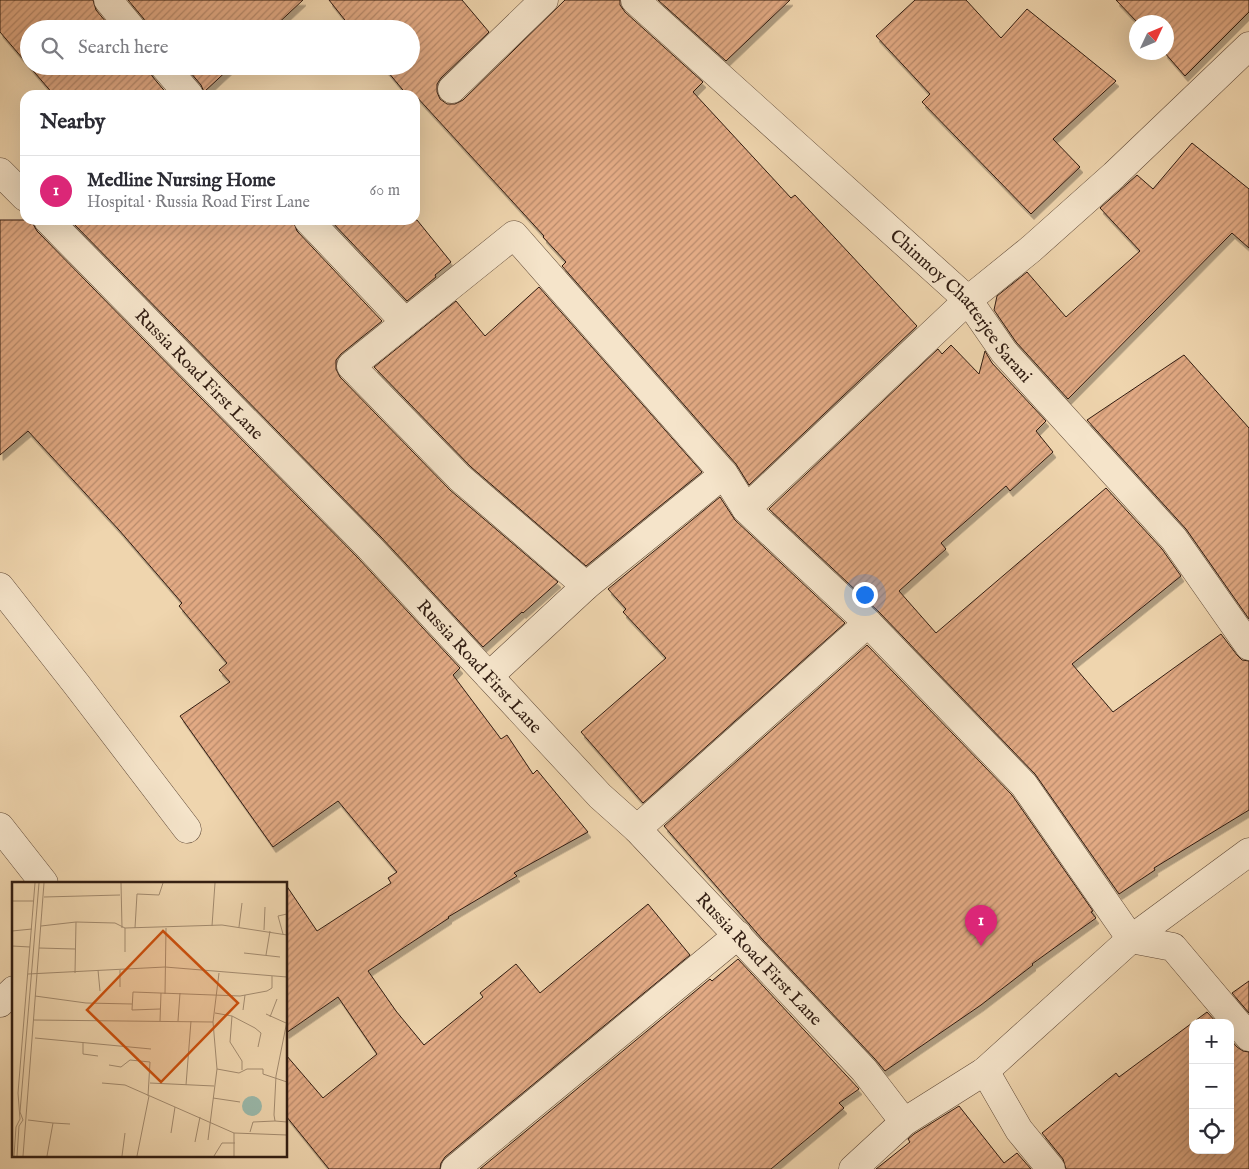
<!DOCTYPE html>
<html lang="en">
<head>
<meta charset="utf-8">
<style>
	body { margin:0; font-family:"IM FELL English",serif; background:#f2f2f3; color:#2b2b33 }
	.controls { position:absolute; right:15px; bottom:15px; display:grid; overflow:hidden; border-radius:10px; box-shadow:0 5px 20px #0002 }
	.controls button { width:45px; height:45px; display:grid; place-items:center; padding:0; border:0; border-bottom:1px solid #e1e1e2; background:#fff; color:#2b2b33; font:25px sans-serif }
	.compass { position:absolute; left:1129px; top:15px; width:45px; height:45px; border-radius:50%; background:#fff; box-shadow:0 5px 20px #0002; rotate:46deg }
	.you { position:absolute; left:864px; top:594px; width:18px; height:18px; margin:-12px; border:4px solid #fff; border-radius:50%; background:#1a73e8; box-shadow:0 0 0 8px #1a73e833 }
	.badge { display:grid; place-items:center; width:32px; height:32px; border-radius:50%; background:#db2777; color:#fff; font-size:16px; font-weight:700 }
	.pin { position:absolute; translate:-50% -41px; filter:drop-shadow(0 1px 2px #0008) }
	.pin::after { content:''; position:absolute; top:26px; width:18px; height:15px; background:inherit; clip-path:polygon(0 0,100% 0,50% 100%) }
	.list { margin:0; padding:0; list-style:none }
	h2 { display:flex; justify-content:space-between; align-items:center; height:65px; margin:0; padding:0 20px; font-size:21px }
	h2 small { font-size:16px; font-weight:400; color:#7c7c81 }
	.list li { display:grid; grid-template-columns:32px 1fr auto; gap:15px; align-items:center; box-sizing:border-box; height:70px; padding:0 20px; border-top:1px solid #e1e1e2 }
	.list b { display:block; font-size:19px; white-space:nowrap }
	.list p { margin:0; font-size:16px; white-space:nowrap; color:#7c7c81 }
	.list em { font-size:16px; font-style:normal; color:#7c7c81 }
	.icon { flex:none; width:28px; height:28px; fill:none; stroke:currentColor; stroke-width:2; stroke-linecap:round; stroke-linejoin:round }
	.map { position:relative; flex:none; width:1249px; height:1169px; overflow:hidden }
	.search { position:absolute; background:#fff; box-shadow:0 5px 20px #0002; left:20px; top:20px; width:400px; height:55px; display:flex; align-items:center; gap:12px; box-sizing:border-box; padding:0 18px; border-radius:28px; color:#7c7c81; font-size:19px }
	.panel { position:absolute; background:#fff; box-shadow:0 5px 20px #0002; left:20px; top:90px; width:400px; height:135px; border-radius:15px }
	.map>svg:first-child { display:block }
	.building { fill:url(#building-hatch); stroke:#301c11; filter:url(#shadow) }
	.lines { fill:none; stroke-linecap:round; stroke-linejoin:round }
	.street-casing { stroke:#604a38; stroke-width:29 }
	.street { stroke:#f5e4ca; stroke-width:28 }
	.labels { text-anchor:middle; stroke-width:4.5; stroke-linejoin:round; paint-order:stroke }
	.street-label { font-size:18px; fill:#301c11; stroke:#f5e4ca }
	.inset-road { fill:none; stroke:#a38b6f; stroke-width:1 }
	.view { fill:#cc500d; fill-opacity:0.15; stroke:#cc500d; stroke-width:2.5 }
	.inset-edge { fill:none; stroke:#301c11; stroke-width:2.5 }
</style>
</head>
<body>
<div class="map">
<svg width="1249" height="1169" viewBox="0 0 1249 1169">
	<defs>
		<pattern id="building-hatch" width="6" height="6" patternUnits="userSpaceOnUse" patternTransform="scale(1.25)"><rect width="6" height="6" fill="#e2aa84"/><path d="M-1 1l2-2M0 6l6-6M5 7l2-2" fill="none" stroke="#b88a6b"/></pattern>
		<filter id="shadow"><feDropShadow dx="3" dy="5.5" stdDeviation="0" flood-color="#0004"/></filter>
	</defs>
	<rect width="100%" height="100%" fill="#efd5ae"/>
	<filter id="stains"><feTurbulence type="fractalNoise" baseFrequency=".004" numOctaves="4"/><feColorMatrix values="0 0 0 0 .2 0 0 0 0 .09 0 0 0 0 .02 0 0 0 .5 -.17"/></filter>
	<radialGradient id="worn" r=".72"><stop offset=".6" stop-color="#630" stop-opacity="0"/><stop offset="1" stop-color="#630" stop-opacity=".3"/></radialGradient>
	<g class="building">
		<polygon points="0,0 93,0 96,10 112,29 29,29 29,66 0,32"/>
		<polygon points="128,0 303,0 272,29 147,29 144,19"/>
		<polygon points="329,0 462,0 489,32 441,78 437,84 437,92 440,99 447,104 455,104 463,100 565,0 620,0 620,5 625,12 703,82 693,92 791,198 795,195 917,326 749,485 736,464 562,266 566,262 543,237 544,236 415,95 407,95 383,66 411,66 411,29 352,29"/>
		<polygon points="658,0 790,0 726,61"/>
		<polygon points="915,0 966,0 1001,38 1027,9 1116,81 1053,139 1080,167 1031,214 922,102 930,94 876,36"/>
		<polygon points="1116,0 1249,0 1249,12 1185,76 1164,52 1166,52 1166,22 1137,22"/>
		<polygon points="29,66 149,66 152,76 168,95 54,95"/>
		<polygon points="185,66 232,66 204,92 201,85"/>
		<polygon points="1192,143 1249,189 1249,248 1232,233 1068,399 1016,342 994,310 997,296 1027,272 1066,317 1140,251 1100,208 1137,175 1153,189"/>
		<polygon points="0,220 33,220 33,224 37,231 359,559 460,668 453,675 501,739 507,735 533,774 537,770 588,832 514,873 517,876 448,917 449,918 368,971 396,1011 424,1045 483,997 480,993 516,964 540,993 648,904 690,955 445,1157 441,1163 440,1169 329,1169 286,1116 286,1055 323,1098 377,1054 338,997 286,1033 286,885 317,931 391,883 388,878 397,872 338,801 273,847 180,716 230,682 219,670 227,663 179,606 182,603 119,530 28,431 0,455"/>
		<polygon points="70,220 293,220 297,231 382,321 341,354 336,360 336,369 340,377 450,490 558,582 523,613 522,612 483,647 381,537"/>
		<polygon points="330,220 417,220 451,262 435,275 436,277 407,301"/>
		<polygon points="539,287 702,472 586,566 471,467 374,367 456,301 485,336"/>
		<polygon points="951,345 979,374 985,351 992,363 1046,421 1036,431 1053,452 1010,491 1006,486 941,543 946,549 899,591 936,633 1106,488 1162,549 1181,576 1072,664 1113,712 1221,634 1237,655 1242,660 1249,661 1249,810 1154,868 1155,870 1119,894 1035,774 879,612 769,509 938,349 942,354"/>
		<polygon points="1184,355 1249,428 1249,619 1186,529 1087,420"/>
		<polygon points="720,497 735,520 845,623 643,803 581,732 666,658 623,612 626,609 608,589"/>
		<polygon points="867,645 1012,795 1093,911 1091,912 1096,918 1032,964 1033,965 981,1005 885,1071 875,1059 763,940 664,826"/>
		<polygon points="738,959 859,1089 839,1103 844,1108 771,1169 480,1169 710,979 712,981"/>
		<polygon points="1249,981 1249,1013 1232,993"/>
		<polygon points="1207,1012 1217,1023 1193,1023 1193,1150 1230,1150 1230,1039 1237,1047 1243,1051 1249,1052 1249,1169 1066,1169 1063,1159 1042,1133 1116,1073 1119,1077"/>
		<polygon points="959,1106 1004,1163 1017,1153 1031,1169 876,1169 910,1142 908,1139 914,1134"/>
	</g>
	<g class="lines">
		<g class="street-casing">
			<g id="street">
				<polyline points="108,0 132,29"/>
				<path id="s1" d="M635 0 968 300 1004 352 1174 539 1249 646"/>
				<polyline points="164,66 189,95"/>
				<polyline points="452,89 544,0"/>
				<polyline points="0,172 25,197"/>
				<path id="s2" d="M48 220 370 548 600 796 637 829 864 1070 904 1122"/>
				<polyline points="308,220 405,322"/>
				<polyline points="746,509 968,300 1031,249 1114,175 1249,46"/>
				<polyline points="586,586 460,478 351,366 514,235 724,474 746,509 868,623 1024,785 1131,939 1173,947 1249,1037"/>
				<polyline points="0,587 77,685 187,829"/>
				<polyline points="489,676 586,586 724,474"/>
				<polyline points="0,827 44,883"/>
				<polyline points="637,829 868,623"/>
				<polyline points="0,1003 14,990"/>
				<polyline points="985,1071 1019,1130 1051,1169"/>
				<polyline points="455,1169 738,935"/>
				<polyline points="853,1169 904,1122 985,1071 1131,939 1249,852"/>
			</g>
		</g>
		<use href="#street" class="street"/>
	</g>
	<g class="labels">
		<g class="street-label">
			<text dy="6" stroke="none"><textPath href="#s1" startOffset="448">Chinmoy Chatterjee Sarani</textPath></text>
			<text dy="6" stroke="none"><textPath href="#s2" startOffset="216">Russia Road First Lane</textPath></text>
			<text dy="6" stroke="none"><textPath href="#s2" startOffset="621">Russia Road First Lane</textPath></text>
			<text dy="6" stroke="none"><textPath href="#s2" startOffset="1026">Russia Road First Lane</textPath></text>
		</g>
	</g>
	<g transform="translate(12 882)">
		<rect width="275" height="275" fill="#efd5ae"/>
		<path d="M230 224a10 10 0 1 1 20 0a10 10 0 1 1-20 0Z" fill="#9ab9ab"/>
		<path class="inset-road" d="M109 1 110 46M32 15 108 13M0 19H21M29 44 64 40 103 41 113 46 210 43 275 53M200 44 203 1M227 45 230 21M123 46 125 12 147 13 151 1M252 48 253 25M0 49 20 47M271 52 266 34 275 32M0 64 18 65M27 66 63 67M113 70V46M232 71 268 75M254 73 258 49M86 88 88 109M63 91 64 40M16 92 153 85 275 95M108 105V88M153 112 154 46M23 114 74 121 120 122M148 127 120 128 121 110 228 114 255 109 260 106V94M231 128 233 113M203 131 220 134 243 146 249 151 246 165M254 132 274 141M220 134 218 160 230 179V188M258 135 265 117M22 138 201 140M148 139 149 111M166 139 168 111M275 139 264 194 262 233 263 239 275 240M23 156 139 167M71 160V172L86 174M97 183 109 185 118 178 138 180 136 214M205 187 227 191 235 187H251V192L275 200M90 201 113 203 222 251V274M138 201 202 204M174 203 179 139M201 216 228 220M16 238 41 241 35 274M41 241 58 242M238 250 241 240 263 239M159 251 163 225M222 251 275 253M196 258 205 187 201 140 207 91M183 260 188 235M2 274 4 245 8 237 6 211 23 1M5 274 7 244 11 238 8 230 27 1M11 274 32 1M110 274 113 251M125 274 137 214M202 274 210 261H223"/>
		<path class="view" d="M151 49 226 121 149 200 75 128Z"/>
		<rect width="275" height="275" class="inset-edge"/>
	</g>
	<rect width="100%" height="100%" filter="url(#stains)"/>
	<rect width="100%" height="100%" fill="url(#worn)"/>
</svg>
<div class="controls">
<button>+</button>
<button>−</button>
<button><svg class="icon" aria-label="locate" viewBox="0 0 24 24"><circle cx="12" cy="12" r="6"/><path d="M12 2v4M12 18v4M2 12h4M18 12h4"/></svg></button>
</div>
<svg class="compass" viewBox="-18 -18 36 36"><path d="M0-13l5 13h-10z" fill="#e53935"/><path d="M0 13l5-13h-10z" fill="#7c7c81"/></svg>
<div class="you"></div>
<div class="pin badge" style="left:981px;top:946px">1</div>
<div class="search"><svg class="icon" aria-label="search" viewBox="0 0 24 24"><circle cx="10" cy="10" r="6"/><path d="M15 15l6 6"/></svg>Search here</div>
<section class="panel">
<h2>Nearby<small></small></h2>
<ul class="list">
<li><span class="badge">1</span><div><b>Medline Nursing Home</b><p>Hospital · Russia Road First Lane</p></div><em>60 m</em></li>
</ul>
</section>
</div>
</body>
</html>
